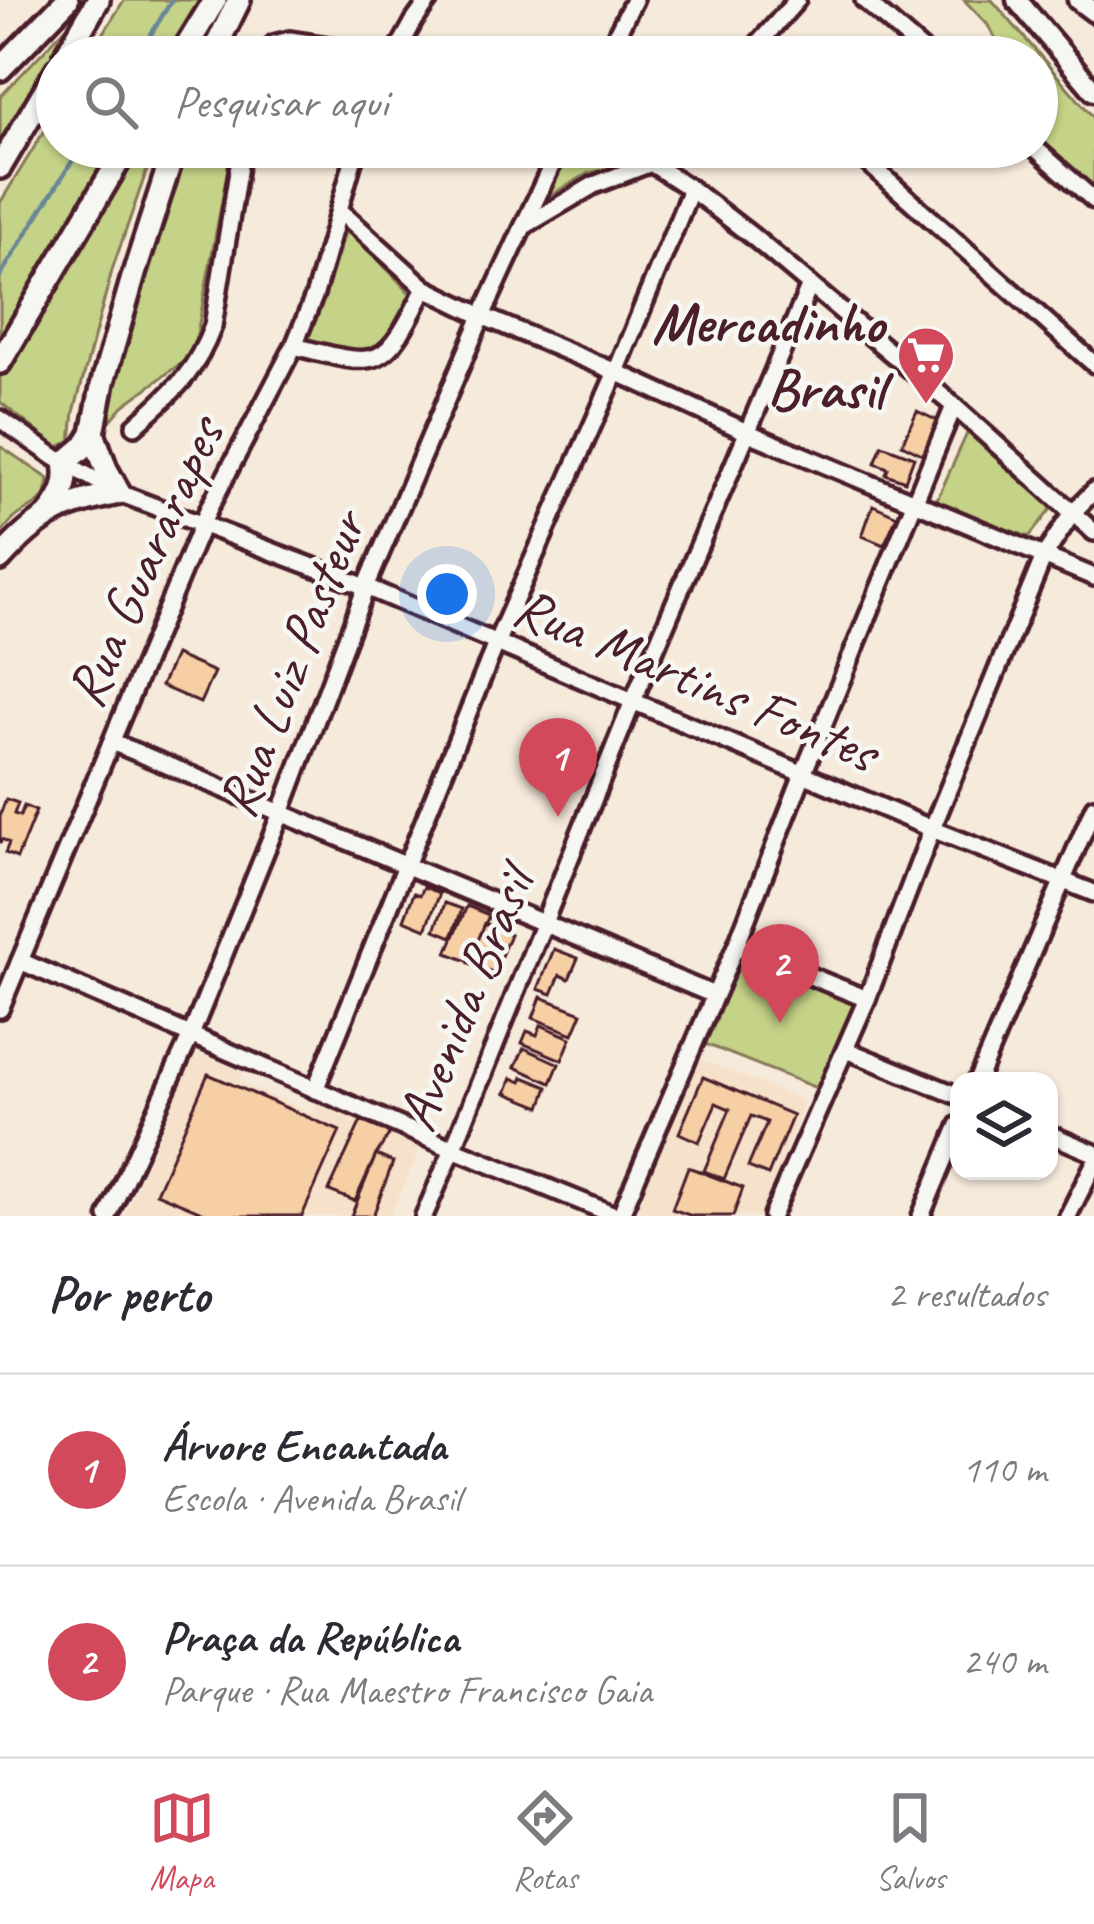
<!DOCTYPE html>
<html lang="pt">
<head>
<meta charset="utf-8">
<style>
	body { margin:0; font-family:Caveat,sans-serif; background:#f2f2f3; color:#2b2b33 }
	.controls { position:absolute; right:36px; bottom:36px; display:grid; overflow:hidden; border-radius:24px; box-shadow:0 3px 9px #0004 }
	.controls button { width:108px; height:108px; display:grid; place-items:center; padding:0; border:0; border-bottom:3px solid #e1e1e2; background:#fff; color:#2b2b33; font:60px sans-serif }
	.you { position:absolute; left:447px; top:594px; width:42px; height:42px; margin:-30px; border:9px solid #fff; border-radius:50%; background:#1a73e8; box-shadow:0 0 0 18px #1a73e833 }
	.badge { display:grid; place-items:center; width:78px; height:78px; border-radius:50%; background:#d1495b; color:#fff; font-size:39px; font-weight:700 }
	.pin { position:absolute; translate:-50% -99px; filter:drop-shadow(0 3px 6px #0008) }
	.pin::after { content:''; position:absolute; top:63px; width:42px; height:36px; background:inherit; clip-path:polygon(0 0,100% 0,50% 100%) }
	.list { margin:0; padding:0; list-style:none }
	h2 { display:flex; justify-content:space-between; align-items:center; height:156px; margin:0; padding:0 48px; font-size:51px }
	h2 small { font-size:39px; font-weight:400; color:#7c7c81 }
	.list li { display:grid; grid-template-columns:78px 1fr auto; gap:36px; align-items:center; box-sizing:border-box; height:192px; padding:0 48px; border-top:3px solid #e1e1e2 }
	.list b { display:block; font-size:45px; white-space:nowrap }
	.list p { margin:0; font-size:39px; white-space:nowrap; color:#7c7c81 }
	.list em { font-size:39px; font-style:normal; color:#7c7c81 }
	.icon { flex:none; width:66px; height:66px; fill:none; stroke:currentColor; stroke-width:2; stroke-linecap:round; stroke-linejoin:round }
	.map { position:relative; flex:none; width:1094px; height:1216px; overflow:hidden }
	.search { position:absolute; background:#fff; box-shadow:0 3px 9px #0004; left:36px; right:36px; top:36px; height:132px; display:flex; align-items:center; gap:30px; box-sizing:border-box; padding:0 42px; border-radius:66px; color:#7c7c81; font-size:45px }
	.sheet { height:540px; background:#fff }
	nav { display:flex; justify-content:space-around; align-items:center; box-sizing:border-box; height:168px; border-top:3px solid #e1e1e2; background:#fff; font-size:33px; color:#7c7c81 }
	nav a { display:grid; justify-items:center; gap:6px }
	nav .on { color:#d1495b }
	.map>svg:first-child { display:block }
	.built { fill:#f6e2cb }
	.green { fill:#c4d387; stroke:#877959; stroke-width:3 }
	.lines { fill:none; stroke-linecap:round; stroke-linejoin:round }
	.stream { stroke:#6a8698; stroke-width:4.5 }
	.building { fill:#f6cfa5; stroke:#4a1f2b; stroke-width:3 }
	.minor-casing { stroke:#4a1f2b; stroke-width:24 }
	.major-casing { stroke:#4a1f2b; stroke-width:27 }
	.highway-casing { stroke:#4a1f2b; stroke-width:30 }
	.minor { stroke:#f6f6f2; stroke-width:15 }
	.major { stroke:#f6f6f2; stroke-width:18 }
	.highway { stroke:#f6f6f2; stroke-width:21 }
	.labels { text-anchor:middle; stroke-width:9; stroke-linejoin:round; paint-order:stroke }
	.poi-label { font-size:57px; font-weight:bold; fill:#4a1f2b; stroke:#f6f6f2; text-anchor:end }
	.street-label { font-size:57px; fill:#4a1f2b; stroke:#f6f6f2 }
</style>
</head>
<body>
<div class="map">
<svg width="1094" height="1216" viewBox="0 0 1094 1216">
	<rect width="100%" height="100%" fill="#f6eadb"/>
	<filter id="ink" filterUnits="userSpaceOnUse"><feTurbulence type="fractalNoise" baseFrequency=".00833" numOctaves="2"/><feDisplacementMap in="SourceGraphic" scale="24" xChannelSelector="R" yChannelSelector="G"/><feConvolveMatrix kernelMatrix="1 2 1 2 8 2 1 2 1" color-interpolation-filters="sRGB"/></filter>
	<g filter="url(#ink)">
		<g class="built">
			<polygon points="196,1053 243,1071 239,1082 313,1114 320,1102 422,1145 390,1216 124,1216"/>
			<polygon points="697,1058 805,1101 760,1216 635,1214"/>
		</g>
		<g class="green">
			<polygon points="92,0 0,158 0,97"/>
			<polygon points="124,0 209,0 175,57 89,57"/>
			<polygon points="964,0 992,0 1094,118 1094,192 1037,142 1037,57 1007,57 987,24"/>
			<polygon points="57,110 57,147 122,147 0,355 0,203"/>
			<polygon points="137,147 155,147 113,267 74,412 71,442 57,447 0,402 0,373"/>
			<polygon points="184,147 232,147 197,334 188,358 123,406 99,434 113,368"/>
			<polygon points="565,147 604,147 632,164 589,173 542,200"/>
			<polygon points="347,227 408,291 415,296 398,336 357,359 302,345 324,297"/>
			<polygon points="970,427 1055,504 1029,537 935,504"/>
			<path d="M0 446 49 479C46 507 32 503 15 518 9 523 5 529 0 535Z"/>
			<polygon points="740,954 857,1003 819,1089 705,1044"/>
		</g>
		<g class="lines">
			<g class="stream">
				<polyline points="137,57 172,0"/>
				<polyline points="0,276 81,147"/>
			</g>
		</g>
		<g class="building">
			<polygon points="917,411 940,422 926,456 902,444"/>
			<polygon points="882,445 914,457 905,481 886,474 888,468 875,463"/>
			<polygon points="873,505 897,516 884,545 862,536"/>
			<polygon points="175,655 214,672 200,703 161,686"/>
			<polygon points="6,799 18,803 14,814 20,816 24,806 36,811 17,858 5,853 9,843 2,839 0,843 0,815"/>
			<polygon points="424,887 440,893 426,929 404,920 414,893 420,895"/>
			<polygon points="445,903 462,909 452,937 435,930"/>
			<polygon points="467,906 489,915 470,962 447,953"/>
			<polygon points="485,923 510,934 494,973 469,963"/>
			<polygon points="554,949 578,958 569,979 560,975 552,994 538,989"/>
			<polygon points="541,997 582,1013 573,1034 533,1018"/>
			<polygon points="541,1025 571,1038 562,1060 522,1043 527,1031 537,1035"/>
			<polygon points="524,1048 559,1064 551,1083 515,1067"/>
			<polygon points="208,1074 340,1131 302,1216 211,1216 156,1193"/>
			<polygon points="523,1077 548,1087 541,1107 506,1093 512,1078 521,1082"/>
			<polygon points="703,1077 793,1115 768,1175 748,1167 767,1122 751,1116 724,1179 704,1171 730,1109 716,1103 699,1142 679,1133"/>
			<polygon points="361,1121 390,1133 376,1155 355,1201 329,1191"/>
			<polygon points="376,1155 393,1162 373,1216 351,1216"/>
			<polygon points="688,1167 743,1188 733,1216 692,1216 672,1209"/>
		</g>
		<g class="lines">
			<g class="minor-casing">
				<g id="minor">
					<polyline points="864,0 930,57"/>
					<polyline points="263,57 274,44 290,40 401,57"/>
					<polyline points="394,57 414,21 429,0"/>
					<polyline points="605,57 634,0"/>
					<polyline points="753,57 758,44 797,0"/>
					<polyline points="626,147 691,189 752,236 954,406 1094,532"/>
					<polyline points="850,147 1094,364"/>
					<polyline points="1034,147 1094,200"/>
					<polyline points="339,210 425,288 482,316 616,372 749,433 1094,577"/>
					<polyline points="526,225 594,185 651,163"/>
					<path d="M294 346C382 369 384 370 425 288"/>
					<polyline points="0,419 56,458 119,493 366,587 932,829 1094,893"/>
					<path d="M135 426C173 391 194 376 213 326L242 147"/>
					<polyline points="112,742 714,995"/>
					<polyline points="736,946 867,999"/>
					<polyline points="20,961 453,1149 617,1216"/>
					<polyline points="0,1009 208,510 294,346 315,294 357,147"/>
					<polyline points="846,1050 959,1096"/>
					<polyline points="977,1081 1094,807"/>
					<polyline points="315,1090 497,641 616,372 691,189"/>
					<polyline points="1049,1134 1094,1153"/>
					<polyline points="108,1216 191,1035 281,813 366,587 482,316 560,147"/>
					<polyline points="424,1216 453,1149 633,701 810,285"/>
					<polyline points="620,1216 736,946 803,774 954,406"/>
					<polyline points="772,1216 867,999 932,829 1044,556 1073,512 1094,491"/>
					<polyline points="921,1216 959,1125"/>
					<polyline points="1068,1216 1094,1164"/>
				</g>
			</g>
			<g class="major-casing">
				<g id="major">
					<polyline points="1017,0 1094,91"/>
					<polyline points="1078,0 1094,12"/>
				</g>
			</g>
			<g class="highway-casing">
				<g id="highway">
					<polyline points="65,57 98,0"/>
					<polyline points="180,57 215,0"/>
					<polyline points="211,57 239,0"/>
					<polyline points="0,69 67,0"/>
					<polyline points="0,167 57,70"/>
					<polyline points="0,362 127,147"/>
					<path d="M50 513C62 497 69 483 65 463L85 446 93 433 103 382 134 274 175 147"/>
					<path d="M0 559C40 514 61 505 119 493L106 469 93 433"/>
				</g>
			</g>
			<use href="#minor" class="minor"/>
			<use href="#major" class="major"/>
			<use href="#highway" class="highway"/>
		</g>
	</g>
	<defs>
		<g id="supermarket-pin" transform="scale(3)"><path d="M0 17L-7.5 6A9.5 9.5 0 1 1 7.5 6Z" fill="#d1495b" stroke="#f6f6f2"/><path d="M-6-5.5h2.5l.6 2H6L4.5 2H-2.5L-4.4-4H-6ZM-1.5 3.2a1.3 1.3 0 1 0 .1 0ZM3 3.2a1.3 1.3 0 1 0 .1 0Z" fill="#fff"/></g>
	</defs>
	<g fill-rule="evenodd">
		<use href="#supermarket-pin" x="926" y="355"/>
	</g>
	<g class="labels">
		<g class="poi-label">
			<text x="884" y="342">Mercadinho<tspan x="884" dy="66">Brasil</tspan></text>
		</g>
		<g class="street-label">
			<text transform="translate(143 562) rotate(-66)" y="20">Rua Guararapes</text>
			<text transform="translate(290 664) rotate(-69)" y="20">Rua Luiz Pasteur</text>
			<text transform="translate(696 678) rotate(23)" y="20">Rua Martins Fontes</text>
			<text transform="translate(464 999) rotate(-68)" y="20">Avenida Brasil</text>
		</g>
	</g>
</svg>
<div class="controls">
<button><svg class="icon" aria-label="layers" viewBox="0 0 24 24"><path d="M12 4l9 5-9 5-9-5zM3 14l9 5 9-5"/></svg></button>
</div>
<div class="you"></div>
<div class="pin badge" style="left:558px;top:817px">1</div>
<div class="pin badge" style="left:780px;top:1023px">2</div>
<div class="search"><svg class="icon" aria-label="search" viewBox="0 0 24 24"><circle cx="10" cy="10" r="6"/><path d="M15 15l6 6"/></svg>Pesquisar aqui</div>
</div>
<section class="sheet">
<h2>Por perto<small>2 resultados</small></h2>
<ul class="list">
<li><span class="badge">1</span><div><b>Árvore Encantada</b><p>Escola · Avenida Brasil</p></div><em>110 m</em></li>
<li><span class="badge">2</span><div><b>Praça da República</b><p>Parque · Rua Maestro Francisco Gaia</p></div><em>240 m</em></li>
</ul>
</section>
<nav>
<a class="on"><svg class="icon" aria-label="map" viewBox="0 0 24 24"><path d="M3 6l6-2 6 2 6-2v14l-6 2-6-2-6 2zM9 4v14M15 6v14"/></svg>Mapa</a>
<a><svg class="icon" aria-label="directions" viewBox="0 0 24 24"><path d="M12 3l9 9-9 9-9-9zM9 14v-3h6M13 9l2 2-2 2"/></svg>Rotas</a>
<a><svg class="icon" aria-label="saved" viewBox="0 0 24 24"><path d="M7 4h10v16l-5-4-5 4z"/></svg>Salvos</a>
</nav>
</body>
</html>
